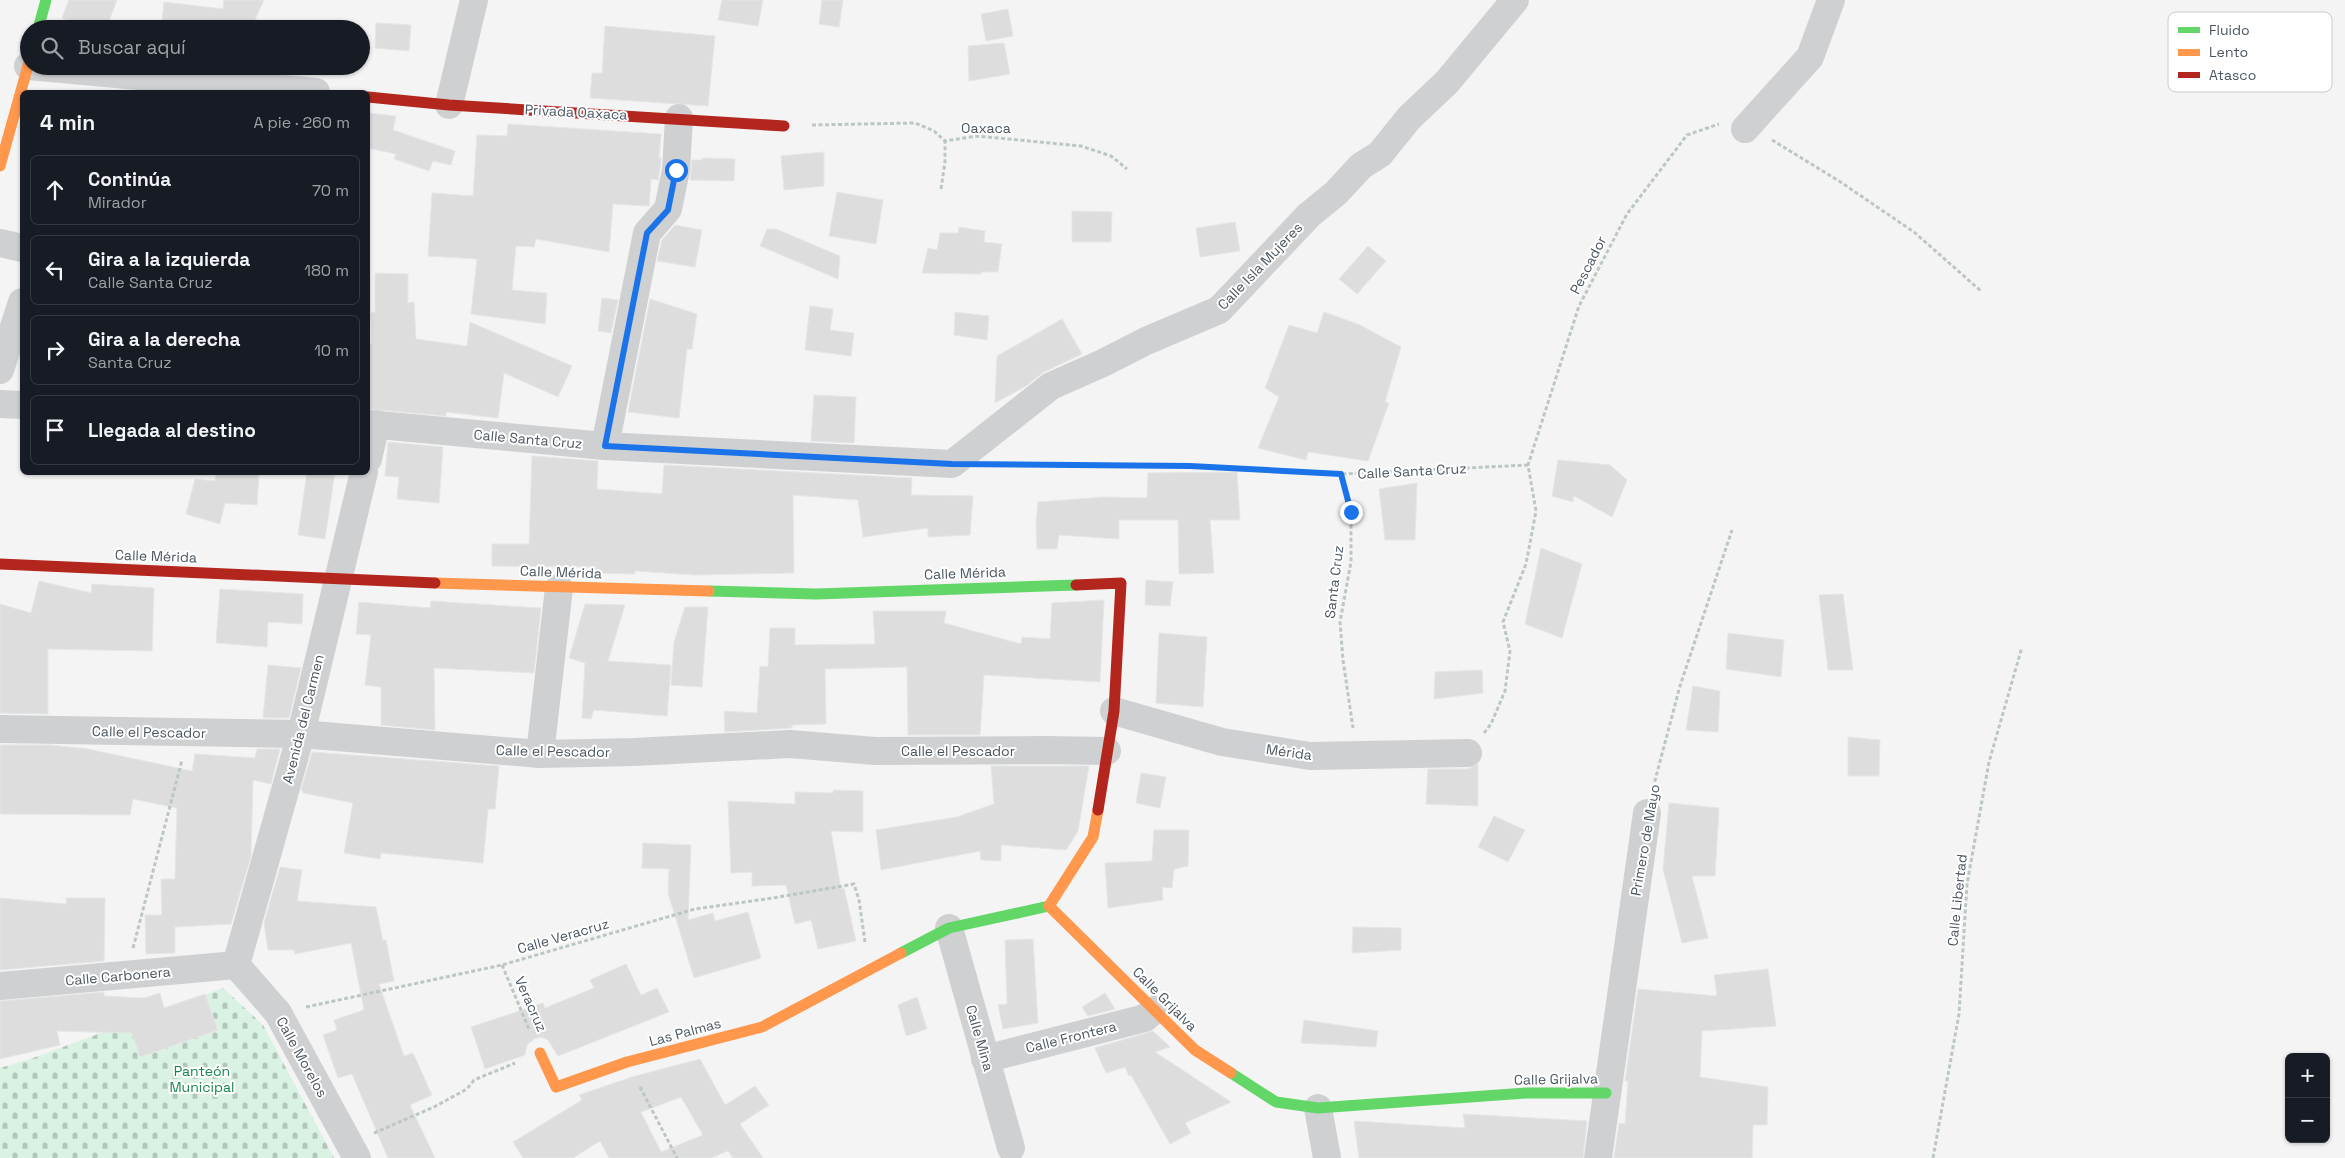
<!DOCTYPE html>
<html lang="es">
<head>
<meta charset="utf-8">
<style>
	body { margin:0; font-family:"Space Grotesk",sans-serif; background:#20242c; color:#f1f3f6 }
	.controls { position:absolute; right:15px; bottom:15px; display:grid; overflow:hidden; border-radius:8px; box-shadow:0 1px 4px #0004 }
	.controls button { width:45px; height:45px; display:grid; place-items:center; padding:0; border:0; border-bottom:1px solid #363941; background:#171b24; color:#f1f3f6; font:25px sans-serif }
	.stop { position:absolute; width:15px; height:15px; margin:-11px; border:4px solid #1a73e8; border-radius:50%; background:#fff }
	.stop.end { background:#1a73e8; border-color:#fff; box-shadow:0 1px 5px #0008 }
	.list { margin:0; padding:0; list-style:none }
	h2 { display:flex; justify-content:space-between; align-items:center; height:65px; margin:0; padding:0 20px; font-size:21px }
	h2 small { font-size:16px; font-weight:400; color:#9ea1a6 }
	.list li { display:grid; grid-template-columns:32px 1fr auto; gap:15px; align-items:center; box-sizing:border-box; height:70px; margin:0 10px 10px; padding:0 10px; border:1px solid #363941; border-radius:8px }
	.list b { display:block; font-size:19px; white-space:nowrap }
	.list p { margin:0; font-size:16px; white-space:nowrap; color:#9ea1a6 }
	.list em { font-size:16px; font-style:normal; color:#9ea1a6 }
	.icon { flex:none; width:28px; height:28px; fill:none; stroke:currentColor; stroke-width:2; stroke-linecap:round; stroke-linejoin:round }
	.map { position:relative; flex:none; width:2345px; height:1158px; overflow:hidden }
	.search { position:absolute; background:#171b24; box-shadow:0 1px 4px #0004; left:20px; top:20px; width:350px; height:55px; display:flex; align-items:center; gap:12px; box-sizing:border-box; padding:0 18px; border-radius:28px; color:#9ea1a6; font-size:19px }
	.panel { position:absolute; background:#171b24; box-shadow:0 1px 4px #0004; left:20px; top:90px; width:350px; height:385px; border-radius:8px }
	.map>svg:first-child { display:block }
	.cemetery { fill:url(#cemetery-stones) }
	.building { fill:#ddddde; stroke:#e5e6e7; fill-rule:evenodd }
	.lines { fill:none; stroke-linecap:round; stroke-linejoin:round }
	.path { stroke:#bcc7c4; stroke-width:3; stroke-dasharray:4 2.5; stroke-linecap:butt }
	.street { stroke:#ced0d2; stroke-width:28 }
	.fast { stroke:#63d668; stroke-width:11 }
	.slow { stroke:#ff974d; stroke-width:11 }
	.jam { stroke:#b3261e; stroke-width:11 }
	.route { stroke:#1a73e8; stroke-width:6 }
	.labels { text-anchor:middle; stroke-width:4; stroke-linejoin:round; paint-order:stroke }
	.street-label { font-size:14px; fill:#4a5661; stroke:#fff }
	.park-label { font-size:14px; fill:#17864f; stroke:#fff }
	.key { fill:#fff; stroke:#c9ccd0; stroke-width:1 }
	.key-label { font-size:14px; fill:#4a5661 }
</style>
</head>
<body>
<div class="map">
<svg width="2345" height="1158" viewBox="0 0 2345 1158">
	<defs>
		<pattern id="cemetery-stones" width="16" height="16" patternUnits="userSpaceOnUse" patternTransform="scale(1.25)"><rect width="16" height="16" fill="#d9f2e3"/><path d="M2 7V4a2 2 0 0 1 4 0v3zM10 15v-3a2 2 0 0 1 4 0v3z" fill="#b2c7bb"/></pattern>
	</defs>
	<rect width="100%" height="100%" fill="#f4f4f4"/>
	<polygon class="cemetery" points="223,988 263,1025 334,1158 0,1158 0,1068 33,1058"/>
	<g class="building">
		<polygon points="69,0 117,0 106,29 90,29 62,18"/>
		<polygon points="224,0 264,0 254,22 256,22 255,29 161,29 164,2 223,9"/>
		<polygon points="722,0 763,0 758,26 718,20"/>
		<polygon points="822,0 843,0 839,27 819,24"/>
		<polygon points="1008,9 1013,36 986,41 981,14"/>
		<polygon points="376,23 411,25 409,51 375,48"/>
		<polygon points="605,26 715,36 708,106 590,98 592,73 602,73"/>
		<polygon points="1004,43 1010,74 969,81 968,46"/>
		<polygon points="205,66 251,66 251,70"/>
		<polygon points="368,113 396,116 393,130 455,151 451,165 433,161 429,171 394,159 396,154 368,148"/>
		<polygon points="508,124 661,134 659,158 661,158 660,168 658,180 651,179 649,206 613,204 609,252 536,239 534,247 516,246 512,290 547,293 545,324 471,314 477,259 428,256 432,193 473,196 477,135 507,136"/>
		<polygon points="824,152 824,186 784,190 781,156"/>
		<polygon points="702,158 735,159 734,181 690,180 692,160 702,160"/>
		<polygon points="837,192 883,200 876,244 829,236"/>
		<polygon points="1072,211 1112,212 1111,242 1072,242"/>
		<polygon points="1235,222 1240,251 1200,257 1196,228"/>
		<polygon points="675,225 702,230 695,267 657,261 662,240"/>
		<polygon points="959,227 985,231 984,242 1002,244 998,272 981,272 981,274 922,273 928,248 937,250 940,233 958,233"/>
		<polygon points="767,229 776,229 840,256 838,279 760,246"/>
		<polygon points="1368,246 1386,261 1357,294 1339,279"/>
		<polygon points="375,273 408,274 408,303 414,302 416,339 467,346 470,322 572,366 558,397 504,373 498,418 446,412 446,416 368,409 368,344 372,344 371,313 375,312"/>
		<polygon points="602,298 618,300 611,333 598,331"/>
		<polygon points="650,299 697,314 692,349 687,349 679,418 628,412"/>
		<polygon points="810,306 833,309 830,330 854,333 851,356 805,350"/>
		<polygon points="955,312 989,316 987,340 954,335"/>
		<polygon points="1324,312 1360,325 1401,347 1385,402 1389,403 1368,461 1308,452 1306,460 1258,448 1279,397 1265,388 1289,325 1317,333"/>
		<polygon points="1062,319 1082,354 1044,372 1026,386 995,403 997,356"/>
		<polygon points="814,395 856,397 854,443 811,441"/>
		<polygon points="388,442 443,447 439,503 397,499 399,477 385,476"/>
		<polygon points="532,456 598,461 597,489 662,494 664,465 912,478 911,495 973,496 970,535 928,537 928,528 863,537 858,500 793,495 794,573 695,575 635,571 635,574 594,573 596,567 492,566 492,544 529,544"/>
		<polygon points="1558,460 1610,465 1627,480 1612,517 1574,496 1573,502 1552,496"/>
		<polygon points="216,472 259,472 257,505 225,503 220,524 186,514 195,479 215,481"/>
		<polygon points="307,472 335,472 325,539 298,535"/>
		<polygon points="1237,472 1240,520 1210,520 1214,573 1179,574 1178,520 1119,520 1119,539 1059,535 1057,549 1037,549 1036,522 1038,502 1105,497 1147,498 1148,473"/>
		<polygon points="1417,483 1415,540 1385,540 1379,489"/>
		<polygon points="1541,548 1582,564 1562,638 1525,624"/>
		<polygon points="1146,580 1173,582 1170,606 1145,605"/>
		<polygon points="39,581 91,593 92,584 154,588 152,651 48,649 48,714 0,713 0,604 31,613"/>
		<polygon points="220,589 303,594 302,624 268,622 267,647 216,643"/>
		<polygon points="1843,594 1853,670 1828,670 1819,595"/>
		<polygon points="1104,600 1100,682 984,675 980,735 908,735 907,667 825,669 826,724 792,725 792,728 725,732 724,711 757,713 760,666 768,667 770,628 795,628 795,645 875,644 873,611 946,611 944,623 1021,644 1022,637 1050,639 1052,603"/>
		<polygon points="431,601 541,608 534,673 434,668 435,730 381,725 381,687 365,685 371,635 356,634 359,602 430,608"/>
		<polygon points="585,604 625,605 608,661 671,665 667,716 594,710 591,719 582,718 585,663 569,658"/>
		<polygon points="685,607 708,607 702,687 671,685 674,642"/>
		<polygon points="1159,633 1207,637 1203,707 1156,703"/>
		<polygon points="1728,633 1784,640 1781,677 1726,669"/>
		<polygon points="268,665 301,668 289,718 263,718"/>
		<polygon points="1482,670 1483,693 1434,699 1435,672"/>
		<polygon points="1693,686 1720,691 1718,732 1686,730"/>
		<polygon points="1848,737 1880,740 1879,776 1848,776"/>
		<polygon points="0,745 50,745 88,749 192,771 195,754 255,758 257,749 280,749 271,784 253,780 251,856 231,924 175,927 175,953 146,954 145,915 162,915 161,879 175,879 177,808 133,799 130,815 0,814"/>
		<polygon points="312,752 499,766 495,809 488,809 483,863 381,853 380,859 344,853 353,803 303,793 303,791 301,790"/>
		<polygon points="1478,764 1478,806 1426,804 1428,769 1468,769"/>
		<polygon points="991,766 1089,766 1078,831 1066,850 1001,845 1001,861 981,860 980,851 881,870 876,830 957,817 994,804"/>
		<polygon points="1141,773 1166,777 1160,808 1136,803"/>
		<polygon points="833,790 863,791 863,832 831,831 841,889 844,888 856,941 818,949 811,920 795,924 786,885 752,886 752,872 731,873 728,801 795,804 795,792 833,793"/>
		<polygon points="1669,803 1719,808 1715,876 1692,876 1708,938 1682,943 1663,869"/>
		<polygon points="1494,816 1525,830 1508,862 1478,847"/>
		<polygon points="1154,830 1189,830 1188,866 1174,869 1172,888 1162,887 1163,900 1108,908 1105,863 1152,861"/>
		<polygon points="643,843 691,845 688,920 713,913 715,921 748,912 761,958 694,978 668,893 669,869 642,868"/>
		<polygon points="280,867 302,870 297,901 376,907 383,941 386,940 394,981 379,984 404,1056 413,1053 432,1095 410,1105 435,1158 388,1158 352,1074 338,1078 323,1035 337,1030 334,1020 364,1010 351,943 295,954 294,950 268,950 264,923"/>
		<polygon points="0,898 66,904 66,898 105,898 104,961 0,970"/>
		<polygon points="1353,927 1401,928 1401,950 1352,953"/>
		<polygon points="1033,939 1038,1023 1003,1029 998,1005 1007,1004 1005,940"/>
		<polygon points="626,964 641,995 657,988 669,1012 558,1056 548,1040 541,1037 534,1039 527,1045 525,1055 485,1069 471,1027 543,1003 545,1008 594,988 590,980"/>
		<polygon points="1768,969 1776,1026 1702,1031 1700,1077 1768,1087 1767,1125 1753,1125 1752,1158 1614,1158 1619,1123 1625,1124 1628,1081 1625,1081 1638,989 1717,996 1714,975"/>
		<polygon points="104,992 104,996 144,998 160,993 164,1008 205,994 218,1030 140,1057 132,1033 57,1031 60,1045 0,1059 0,1001"/>
		<polygon points="1105,993 1115,1009 1088,1016 1082,1007"/>
		<polygon points="917,997 927,1029 906,1036 898,1005"/>
		<polygon points="1304,1020 1378,1031 1376,1047 1301,1043"/>
		<polygon points="1153,1031 1170,1047 1155,1052 1231,1102 1185,1123 1191,1133 1170,1144 1131,1075 1129,1076 1125,1067 1106,1073 1095,1048"/>
		<path d="M700 1059 725 1105 755 1086 769 1105 740 1124 763 1158H733L728 1151 711 1158H609L600 1141 573 1158H523L513 1142 582 1100 579 1095 632 1077ZM681 1097 703 1135 661 1152 641 1112Z"/>
		<polygon points="1463,1114 1587,1121 1583,1158 1359,1158 1354,1121 1465,1128"/>
	</g>
	<g class="lines">
		<g class="path">
			<polyline points="812,125 915,123 934,131 945,141 977,136 1081,146 1111,156 1127,169"/>
			<polyline points="1772,140 1839,181 1914,232 1982,292"/>
			<polyline points="941,189 945,162 945,141"/>
			<polyline points="998,465 1190,466 1341,474 1528,465"/>
			<polyline points="1341,474 1351,513 1351,562 1340,622 1343,660 1353,728"/>
			<polyline points="1484,733 1491,724 1505,691 1510,651 1503,622 1526,564 1536,511 1528,465 1579,306 1627,214 1687,135 1719,124"/>
			<polyline points="1653,788 1680,686 1732,530"/>
			<polyline points="133,948 182,760"/>
			<polyline points="502,965 529,1029"/>
			<polyline points="306,1007 502,965 695,909 773,898 854,884 859,900 865,942"/>
			<polyline points="640,1087 677,1158"/>
			<polyline points="374,1133 434,1107 467,1089 474,1080 515,1063"/>
			<polyline points="1933,1158 1959,1014 1967,884 1989,762 2022,647"/>
		</g>
		<g class="street">
			<polyline points="28,66 316,92"/>
			<polyline points="449,105 474,0"/>
			<polyline points="1745,129 1810,57 1831,0"/>
			<polyline points="0,243 22,248"/>
			<polyline points="0,370 22,302"/>
			<polyline points="0,404 22,405"/>
			<polyline points="368,424 605,446 952,464 1051,386 1103,363 1146,341 1219,310 1309,215 1336,193 1361,166 1380,154 1409,118 1447,82 1515,0"/>
			<polyline points="605,446 647,233 668,209 676,170 679,118"/>
			<polyline points="368,459 376,424"/>
			<polyline points="1114,711 1222,742 1310,756 1468,753"/>
			<polyline points="0,729 301,734 540,754 634,752 790,744 875,751 1046,750 1107,751"/>
			<polyline points="540,754 559,588"/>
			<polyline points="949,928 1011,1148"/>
			<polyline points="236,965 301,734 364,472"/>
			<polyline points="236,965 278,1013 357,1158"/>
			<polyline points="0,986 236,965"/>
			<polyline points="985,1059 1145,1018 1154,1010"/>
			<polyline points="1318,1108 1327,1158"/>
			<polyline points="1598,1158 1647,813"/>
		</g>
		<g class="fast">
			<polyline points="38,29 46,0"/>
			<polyline points="709,591 816,594 1076,585"/>
			<polyline points="901,953 949,928 1049,906"/>
			<polyline points="1231,1073 1276,1102 1318,1108 1526,1093 1606,1093"/>
		</g>
		<g class="slow">
			<polyline points="0,166 29,62"/>
			<polyline points="435,583 709,591"/>
			<polyline points="1098,810 1093,837 1049,906 1195,1050 1231,1073"/>
			<polyline points="540,1053 556,1087 627,1062 762,1027 901,953"/>
		</g>
		<g class="jam">
			<polyline points="368,97 449,105 784,126"/>
			<polyline points="0,564 435,583"/>
			<polyline points="1076,585 1121,583 1114,711 1098,810"/>
		</g>
	</g>
	<g class="lines">
		<polyline class="route" points="676,170 668,210 647,233 605,446 952,464 1190,466 1341,474 1351,512"/>
	</g>
	<g class="labels">
		<g class="street-label">
			<text transform="translate(576 112) rotate(3)" y="5">Privada Oaxaca</text>
			<text x="986" y="133">Oaxaca</text>
			<text transform="translate(1588 265) rotate(-63)" y="5">Pescador</text>
			<text transform="translate(1260 266) rotate(-46)" y="5">Calle Isla Mujeres</text>
			<text transform="translate(528 439) rotate(5)" y="5">Calle Santa Cruz</text>
			<text transform="translate(1412 471) rotate(-3)" y="5">Calle Santa Cruz</text>
			<text transform="translate(156 556) rotate(2)" y="5">Calle Mérida</text>
			<text transform="translate(561 572) rotate(2)" y="5">Calle Mérida</text>
			<text transform="translate(965 573) rotate(-2)" y="5">Calle Mérida</text>
			<text transform="translate(1334 582) rotate(-83)" y="5">Santa Cruz</text>
			<text transform="translate(303 719) rotate(-76)" y="5">Avenida del Carmen</text>
			<text transform="translate(149 732) rotate(1)" y="5">Calle el Pescador</text>
			<text transform="translate(553 751) rotate(1)" y="5">Calle el Pescador</text>
			<text x="958" y="756">Calle el Pescador</text>
			<text transform="translate(1289 752) rotate(8)" y="5">Mérida</text>
			<text transform="translate(1645 840) rotate(-80)" y="5">Primero de Mayo</text>
			<text transform="translate(1957 900) rotate(-84)" y="5">Calle Libertad</text>
			<text transform="translate(563 936) rotate(-16)" y="5">Calle Veracruz</text>
			<text transform="translate(118 976) rotate(-5)" y="5">Calle Carbonera</text>
			<text transform="translate(1165 999) rotate(45)" y="5">Calle Grijalva</text>
			<text transform="translate(531 1004) rotate(66)" y="5">Veracruz</text>
			<text transform="translate(685 1032) rotate(-15)" y="5">Las Palmas</text>
			<text transform="translate(1071 1037) rotate(-14)" y="5">Calle Frontera</text>
			<text transform="translate(980 1038) rotate(74)" y="5">Calle Mina</text>
			<text transform="translate(302 1057) rotate(61)" y="5">Calle Morelos</text>
			<text transform="translate(1556 1079) rotate(-1)" y="5">Calle Grijalva</text>
		</g>
		<g class="park-label">
			<text x="202" y="1076">Panteón<tspan x="202" dy="16">Municipal</tspan></text>
		</g>
	</g>
	<rect x="2168" y="12" width="164" height="80" rx="8" class="key"/>
	<rect x="2178" y="27" width="22" height="6" fill="#63d668"/>
	<rect x="2178" y="49" width="22" height="7" fill="#ff974d"/>
	<rect x="2178" y="72" width="22" height="6" fill="#b3261e"/>
	<g class="key-label">
		<text x="2209" y="35">Fluido</text>
		<text x="2209" y="57">Lento</text>
		<text x="2209" y="80">Atasco</text>
	</g>
</svg>
<div class="controls">
<button>+</button>
<button>−</button>
</div>
<div class="stop" style="left:676px;top:170px"></div>
<div class="stop end" style="left:1351px;top:512px"></div>
<div class="search"><svg class="icon" aria-label="search" viewBox="0 0 24 24"><circle cx="10" cy="10" r="6"/><path d="M15 15l6 6"/></svg>Buscar aquí</div>
<section class="panel">
<h2>4 min<small>A pie · 260 m</small></h2>
<ul class="list">
<li><svg class="icon" aria-label="ahead" viewBox="0 0 24 24"><path d="M12 20V5M6 11l6-6 6 6"/></svg><div><b>Continúa</b><p>Mirador</p></div><em>70 m</em></li>
<li><svg class="icon" aria-label="left" viewBox="0 0 24 24"><path d="M17 20v-9H6M10 6l-5 5 5 5"/></svg><div><b>Gira a la izquierda</b><p>Calle Santa Cruz</p></div><em>180 m</em></li>
<li><svg class="icon" aria-label="right" viewBox="0 0 24 24"><path d="M7 20v-9h11M14 6l5 5-5 5"/></svg><div><b>Gira a la derecha</b><p>Santa Cruz</p></div><em>10 m</em></li>
<li><svg class="icon" aria-label="arrive" viewBox="0 0 24 24"><path d="M6 21V4h12l-3 4 3 4H6"/></svg><div><b>Llegada al destino</b></div></li>
</ul>
</section>
</div>
</body>
</html>
